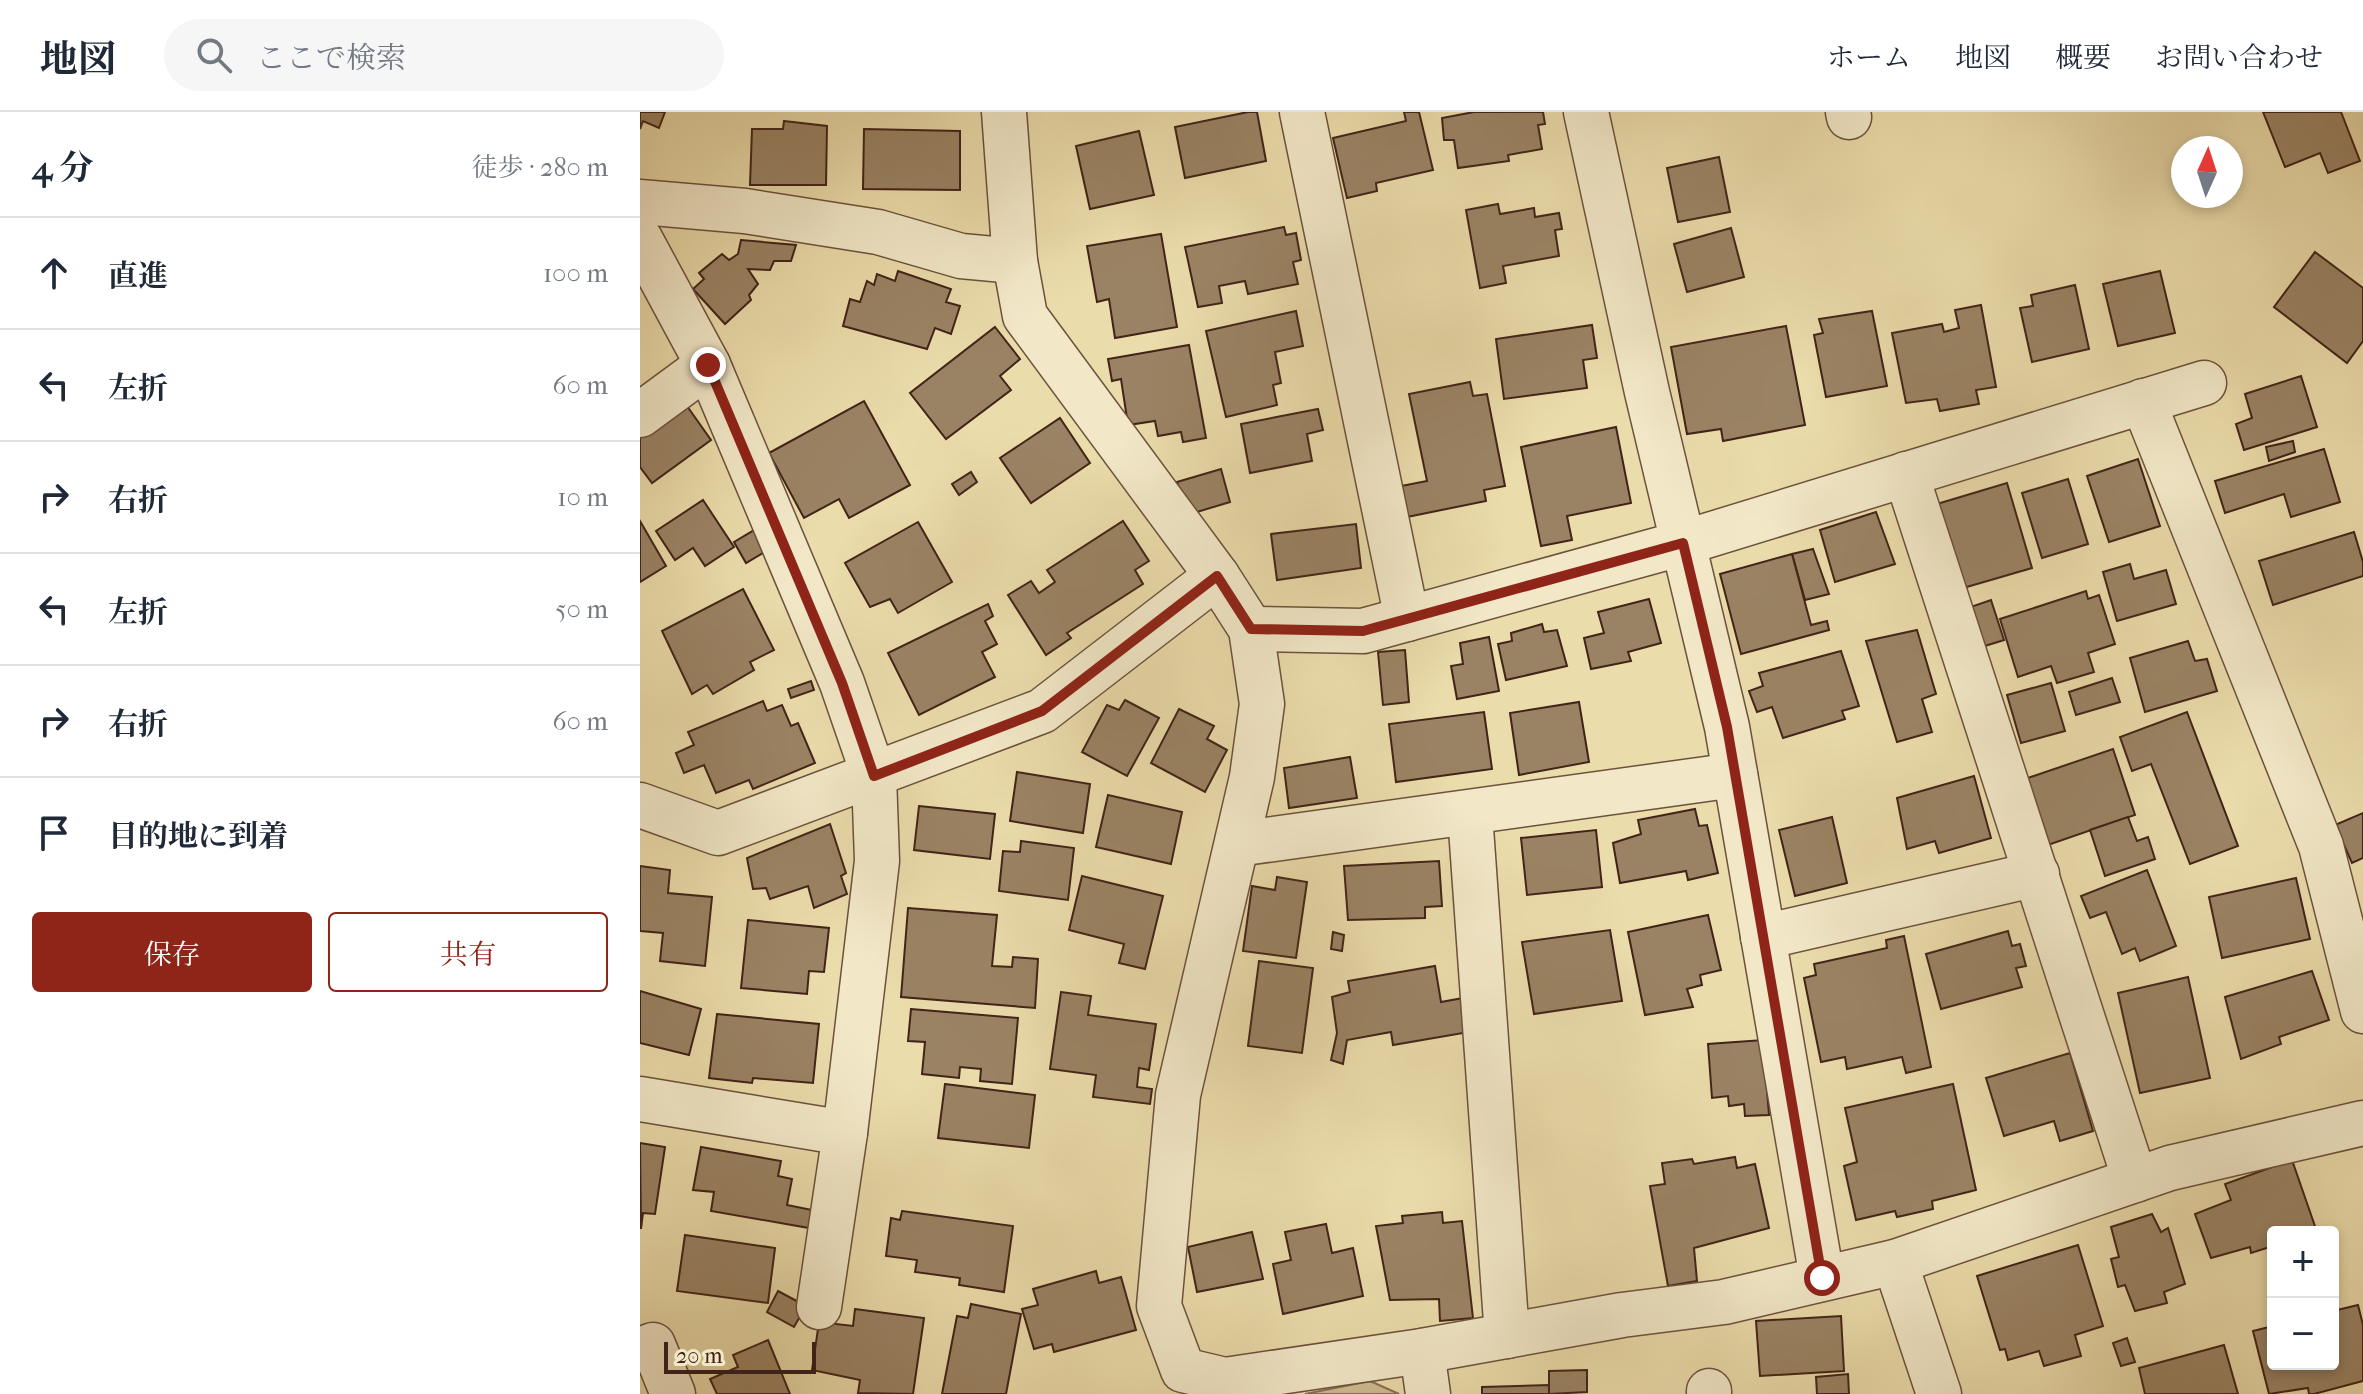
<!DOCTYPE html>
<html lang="ja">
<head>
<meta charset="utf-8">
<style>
	body { margin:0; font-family:"IM FELL French Canon","Noto Serif JP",serif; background:#f6f6f7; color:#1f2937 }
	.controls { position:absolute; right:24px; bottom:24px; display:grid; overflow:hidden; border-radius:8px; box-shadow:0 4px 12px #0003 }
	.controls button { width:72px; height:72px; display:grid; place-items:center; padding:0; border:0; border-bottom:2px solid #e0e1e3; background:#fff; color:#1f2937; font:40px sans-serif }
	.compass { position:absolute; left:1531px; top:24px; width:72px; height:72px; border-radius:50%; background:#fff; box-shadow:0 4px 12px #0003; rotate:3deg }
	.scale { position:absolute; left:24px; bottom:20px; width:152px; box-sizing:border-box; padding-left:8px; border:4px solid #422318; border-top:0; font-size:22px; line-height:28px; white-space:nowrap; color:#422318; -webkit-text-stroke:6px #f2e8c8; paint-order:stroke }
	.stop { position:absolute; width:24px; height:24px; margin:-18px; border:6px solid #8f2418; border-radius:50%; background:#fff }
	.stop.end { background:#8f2418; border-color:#fff; box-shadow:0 2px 8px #0008 }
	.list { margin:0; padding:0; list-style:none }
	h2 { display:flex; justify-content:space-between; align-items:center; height:104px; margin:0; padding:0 32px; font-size:34px }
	h2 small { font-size:26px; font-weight:400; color:#747a83 }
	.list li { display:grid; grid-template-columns:52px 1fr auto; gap:24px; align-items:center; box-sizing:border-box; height:112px; padding:0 32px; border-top:2px solid #e0e1e3 }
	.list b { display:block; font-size:30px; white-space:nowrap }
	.list em { font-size:26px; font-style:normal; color:#747a83 }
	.actions { display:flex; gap:16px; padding:24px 32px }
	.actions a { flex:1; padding:18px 0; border:2px solid #8f2418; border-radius:8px; text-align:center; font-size:28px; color:#8f2418 }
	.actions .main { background:#8f2418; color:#fff }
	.icon { flex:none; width:44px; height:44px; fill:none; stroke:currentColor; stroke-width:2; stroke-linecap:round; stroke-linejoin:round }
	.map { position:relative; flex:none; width:1723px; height:1282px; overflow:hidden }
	header { display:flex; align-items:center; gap:48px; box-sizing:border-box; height:112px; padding:0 40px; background:#fff; border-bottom:2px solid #e0e1e3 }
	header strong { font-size:38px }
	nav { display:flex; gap:44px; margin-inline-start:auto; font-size:28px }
	.search { width:560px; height:72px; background:#f6f6f7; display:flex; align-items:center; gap:20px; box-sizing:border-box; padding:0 28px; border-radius:44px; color:#747a83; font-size:30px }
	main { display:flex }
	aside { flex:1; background:#fff }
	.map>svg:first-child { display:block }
	.green { fill:#cebd92; stroke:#887055; stroke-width:2 }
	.building { fill:#9a8364; stroke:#422318; stroke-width:2 }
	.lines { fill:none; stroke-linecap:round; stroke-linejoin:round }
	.minor-casing { stroke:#6c513d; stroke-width:47 }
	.minor { stroke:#f2e8c8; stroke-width:44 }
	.route { stroke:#8f2418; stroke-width:10 }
</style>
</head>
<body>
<header>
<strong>地図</strong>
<div class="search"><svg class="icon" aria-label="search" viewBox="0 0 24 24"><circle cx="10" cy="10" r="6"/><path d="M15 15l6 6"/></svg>ここで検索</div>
<nav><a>ホーム</a><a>地図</a><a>概要</a><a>お問い合わせ</a></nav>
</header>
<main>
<aside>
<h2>4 分<small>徒歩 · 280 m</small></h2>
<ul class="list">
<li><svg class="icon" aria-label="ahead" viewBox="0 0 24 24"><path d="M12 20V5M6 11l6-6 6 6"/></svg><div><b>直進</b></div><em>100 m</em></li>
<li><svg class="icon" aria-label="left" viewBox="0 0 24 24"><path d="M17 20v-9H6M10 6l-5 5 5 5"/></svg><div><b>左折</b></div><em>60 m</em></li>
<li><svg class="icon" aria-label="right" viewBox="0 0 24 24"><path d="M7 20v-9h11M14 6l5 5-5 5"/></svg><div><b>右折</b></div><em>10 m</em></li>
<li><svg class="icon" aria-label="left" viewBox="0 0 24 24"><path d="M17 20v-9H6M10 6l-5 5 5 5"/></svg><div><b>左折</b></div><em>50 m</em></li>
<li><svg class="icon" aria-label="right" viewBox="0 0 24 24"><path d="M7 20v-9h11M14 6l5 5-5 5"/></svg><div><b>右折</b></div><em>60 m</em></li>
<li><svg class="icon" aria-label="arrive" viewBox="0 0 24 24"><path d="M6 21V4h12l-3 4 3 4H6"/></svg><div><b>目的地に到着</b></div></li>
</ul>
<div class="actions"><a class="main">保存</a><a>共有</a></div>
</aside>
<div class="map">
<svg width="1723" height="1282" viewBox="0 0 1723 1282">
	<rect width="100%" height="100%" fill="#ebdcab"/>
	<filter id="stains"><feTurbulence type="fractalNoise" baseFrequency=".0025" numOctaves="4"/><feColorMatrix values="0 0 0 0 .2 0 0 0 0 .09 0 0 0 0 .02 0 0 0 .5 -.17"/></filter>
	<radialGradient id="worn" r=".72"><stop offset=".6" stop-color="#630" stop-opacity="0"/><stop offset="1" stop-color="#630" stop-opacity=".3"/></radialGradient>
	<polygon class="green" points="730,1269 759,1282 665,1282"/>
	<g class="building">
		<polygon points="0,0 25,0 19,16 3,9 0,17"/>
		<polygon points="608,0 617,0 626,49 545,66 535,15"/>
		<polygon points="764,0 779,0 793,58 736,71 737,79 707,86 693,26 766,9"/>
		<polygon points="834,0 903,0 905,12 898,13 902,37 868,43 869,49 818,56 814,28 804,28 802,6"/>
		<polygon points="1623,0 1701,0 1720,49 1688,61 1680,41 1645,55"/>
		<polygon points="144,9 187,14 186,73 110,73 112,17 143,17"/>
		<polygon points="224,17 320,19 320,78 223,77"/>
		<polygon points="499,19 514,83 450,97 436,34"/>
		<polygon points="1079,45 1090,100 1038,110 1027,56"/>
		<polygon points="858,92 860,102 894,96 895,105 919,101 922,117 915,118 919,144 863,154 866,171 840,176 826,98"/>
		<polygon points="644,115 646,123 656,121 661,148 653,150 658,172 608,182 605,169 579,174 582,191 558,195 545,135"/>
		<polygon points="1091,116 1104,165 1047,180 1034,132"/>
		<polygon points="521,122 537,215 475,226 469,187 457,190 447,134"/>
		<polygon points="101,128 156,133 151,149 134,149 130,158 108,157 118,172 109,183 111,188 85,212 53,177 64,167 59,161 82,142 89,148 98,142"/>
		<polygon points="1675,140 1723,176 1723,229 1707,251 1634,195"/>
		<polygon points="258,159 311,177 306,190 320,194 311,222 295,216 287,237 203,214 210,187 220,190 227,169 234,173 237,162 255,169"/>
		<polygon points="1520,159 1535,221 1478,234 1463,172"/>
		<polygon points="1435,173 1449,237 1392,250 1380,196 1393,194 1391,183"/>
		<polygon points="1341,193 1356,275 1336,278 1339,292 1300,299 1297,287 1266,291 1252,221 1302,212 1304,220 1319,216 1315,198"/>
		<polygon points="656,199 663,234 635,240 641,271 633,273 637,293 586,305 566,219"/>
		<polygon points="1232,199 1247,274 1186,285 1174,223 1183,221 1179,207"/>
		<polygon points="952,213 957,246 943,248 947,276 864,287 856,227"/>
		<polygon points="1146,214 1165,313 1083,329 1081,317 1047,322 1031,235"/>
		<polygon points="355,215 380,247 360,264 371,278 306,327 270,281"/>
		<polygon points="549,233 566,326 543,330 541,320 518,324 515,309 488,313 481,267 472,269 468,247"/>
		<polygon points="1661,264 1677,315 1604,338 1596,312 1612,306 1605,282"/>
		<polygon points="830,270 833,284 847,282 865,374 844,378 846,389 762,406 756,375 787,369 769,282"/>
		<polygon points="42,287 71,328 12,371 0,355 0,318"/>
		<polygon points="224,289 270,373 209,406 199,387 164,406 129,341"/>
		<polygon points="678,297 683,318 667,322 672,349 610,361 601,312"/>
		<polygon points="420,306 450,351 391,391 360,346"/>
		<polygon points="976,315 991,391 927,404 932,428 901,434 881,335"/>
		<polygon points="1653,329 1655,340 1629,349 1626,335"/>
		<polygon points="1684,337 1700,390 1651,405 1644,382 1585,401 1575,369"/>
		<polygon points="1498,347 1520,414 1469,430 1447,364"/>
		<polygon points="581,357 590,390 547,403 537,370"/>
		<polygon points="331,360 337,370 319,383 312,372"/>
		<polygon points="1428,367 1448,432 1402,446 1382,381"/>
		<polygon points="1367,371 1392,456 1313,479 1287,395"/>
		<polygon points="63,388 94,435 65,454 53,436 35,448 16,419"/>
		<polygon points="1236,400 1255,452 1195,470 1180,418"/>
		<polygon points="0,409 26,454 0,470"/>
		<polygon points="483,409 509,449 495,458 503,472 427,521 431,526 406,543 368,483 391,469 399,481 415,470 407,458"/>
		<polygon points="278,410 312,470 258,501 250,487 230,495 205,451"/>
		<polygon points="716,412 721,456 637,468 631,422"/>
		<polygon points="121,414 133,435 106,451 94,430"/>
		<polygon points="1714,420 1723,450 1723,464 1633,493 1619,449"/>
		<polygon points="1173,437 1189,482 1165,488 1152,442"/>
		<polygon points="1152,442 1171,513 1187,509 1189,518 1101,542 1080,462"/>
		<polygon points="1490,452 1494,467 1526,458 1536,492 1477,509 1463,460"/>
		<polygon points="103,477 134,538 110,550 114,558 73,582 67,573 52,582 22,519"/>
		<polygon points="1446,479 1448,487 1459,483 1475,532 1448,541 1454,560 1417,571 1411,554 1378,565 1360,507"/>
		<polygon points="1009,487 1021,531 988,540 991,549 951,557 944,526 964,521 958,500"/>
		<polygon points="1351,488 1364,528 1329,539 1316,500"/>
		<polygon points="348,492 353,504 345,509 357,532 342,540 355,565 279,603 248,541"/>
		<polygon points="902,512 904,520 917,518 927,554 866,568 858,532 872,529 871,521"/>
		<polygon points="1277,518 1296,582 1282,587 1292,620 1257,630 1226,529"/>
		<polygon points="849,525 859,579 817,587 811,554 823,552 820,531"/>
		<polygon points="1548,529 1555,549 1567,547 1577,579 1505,600 1490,546"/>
		<polygon points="765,538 769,590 743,593 738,540"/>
		<polygon points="1201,539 1219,594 1202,599 1205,607 1143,626 1132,595 1117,600 1109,579 1123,574 1119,561"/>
		<polygon points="1472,566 1480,590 1436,603 1429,580"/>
		<polygon points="171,569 174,578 151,586 148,577"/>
		<polygon points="1411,571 1425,619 1381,631 1367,583"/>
		<polygon points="485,588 519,606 487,664 442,640 467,593 479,598"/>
		<polygon points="123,589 127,599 142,593 151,614 158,611 175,651 113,677 109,668 76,681 64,653 44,661 36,641 54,633 48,620"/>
		<polygon points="939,590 949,650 879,663 870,601"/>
		<polygon points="539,597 574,614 567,627 587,638 565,680 511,651"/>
		<polygon points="844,600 852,657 756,670 749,612"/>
		<polygon points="1547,600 1598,734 1550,752 1511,652 1492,659 1480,625"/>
		<polygon points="1473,637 1495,703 1405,734 1382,668"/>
		<polygon points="710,645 717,686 649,696 644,656"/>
		<polygon points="377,660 450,672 443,721 370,709"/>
		<polygon points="1334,664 1351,726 1299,741 1295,729 1267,737 1257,686"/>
		<polygon points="468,683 542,700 531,752 456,735"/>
		<polygon points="279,694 355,702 350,747 274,738"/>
		<polygon points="1055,697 1059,714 1067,713 1078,761 1048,768 1046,759 980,771 973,731 1001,722 998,708"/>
		<polygon points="1723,701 1723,746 1712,751 1695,713"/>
		<polygon points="1192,705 1207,771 1155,784 1139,718"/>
		<polygon points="1488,705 1497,729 1508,725 1515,747 1465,764 1450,718"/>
		<polygon points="190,712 206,761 201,764 207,782 174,796 168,774 130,787 126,776 113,777 107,746"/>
		<polygon points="956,718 962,775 887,783 881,726"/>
		<polygon points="381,729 434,736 428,788 359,779 363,739 380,740"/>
		<polygon points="799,749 802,794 785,795 785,806 708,808 704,754"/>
		<polygon points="0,754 30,758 28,781 72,785 65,854 20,849 23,821 0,819"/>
		<polygon points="1507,758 1536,834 1500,849 1495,836 1482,842 1466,800 1450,806 1441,784"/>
		<polygon points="442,764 523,784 505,857 479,851 484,832 429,818"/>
		<polygon points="637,765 667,770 656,846 603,839 612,774 635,778"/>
		<polygon points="1656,766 1670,827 1582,846 1569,785"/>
		<polygon points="268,796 357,803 352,854 372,855 373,845 398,847 395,896 261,885"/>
		<polygon points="1068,803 1081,858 1060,863 1062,873 1047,877 1053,895 1005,903 988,820"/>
		<polygon points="108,808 189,816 184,860 169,859 167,882 101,876"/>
		<polygon points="970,818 982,889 894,902 882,830"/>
		<polygon points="1368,819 1372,834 1380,832 1386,854 1376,856 1382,875 1301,897 1286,842"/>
		<polygon points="693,820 704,823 702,839 691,837"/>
		<polygon points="1264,824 1291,955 1266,961 1262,945 1207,957 1205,945 1181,950 1164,866 1176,863 1174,852 1247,836 1246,828"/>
		<polygon points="619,849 673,856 662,941 608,934"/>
		<polygon points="795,854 801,890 823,886 829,920 753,933 751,920 707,928 703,952 691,948 697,921 692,885 710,880 708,869"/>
		<polygon points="1672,859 1689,908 1639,925 1641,932 1601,947 1585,885"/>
		<polygon points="1548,865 1570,966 1500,981 1478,881"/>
		<polygon points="0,879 61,897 49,943 0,931"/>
		<polygon points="421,880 451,884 448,903 516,912 509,958 499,956 497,975 512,977 510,992 453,985 456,963 410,957"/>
		<polygon points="271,897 378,906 372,972 340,969 341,957 320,955 319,966 282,962 285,930 268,929"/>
		<polygon points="77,902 179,912 173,971 113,966 112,971 69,966"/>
		<polygon points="1123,928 1129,1003 1105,1004 1104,992 1089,994 1088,984 1072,986 1068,932"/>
		<polygon points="1430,941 1453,1019 1420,1029 1414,1009 1364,1024 1346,966"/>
		<polygon points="305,972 395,983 389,1036 298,1026"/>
		<polygon points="1313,972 1336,1078 1292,1089 1293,1097 1257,1105 1255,1099 1216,1108 1204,1054 1217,1050 1205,996"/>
		<polygon points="0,1031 25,1035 15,1102 3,1101 1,1117"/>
		<polygon points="61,1035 141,1049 138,1064 152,1067 147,1093 172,1098 169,1116 71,1099 74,1080 53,1078"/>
		<polygon points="1095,1045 1097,1056 1115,1052 1129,1116 1054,1136 1057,1169 1028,1174 1010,1074 1025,1072 1022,1051 1052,1047 1054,1052"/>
		<polygon points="1652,1048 1677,1120 1633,1120 1633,1134 1611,1141 1610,1135 1571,1146 1555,1102 1591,1088 1585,1072"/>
		<polygon points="262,1099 373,1114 364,1180 319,1173 320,1166 275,1160 277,1148 246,1144 251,1106 260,1108"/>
		<polygon points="802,1100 803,1111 822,1109 833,1206 800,1209 799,1187 750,1188 736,1114 763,1111 762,1104"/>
		<polygon points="1512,1102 1521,1120 1528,1116 1545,1172 1524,1180 1527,1191 1495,1199 1485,1173 1478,1175 1471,1147 1479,1145 1471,1115"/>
		<polygon points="686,1112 692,1141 713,1136 723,1184 643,1202 633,1152 651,1148 645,1120"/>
		<polygon points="612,1120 623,1167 557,1180 548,1135"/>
		<polygon points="45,1123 135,1136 128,1191 37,1179"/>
		<polygon points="1438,1133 1463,1214 1435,1223 1441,1244 1404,1254 1399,1239 1368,1248 1365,1237 1360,1238 1337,1164"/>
		<polygon points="456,1159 459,1171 481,1165 496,1218 414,1240 412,1232 394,1237 382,1197 398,1193 393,1177"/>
		<polygon points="138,1179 166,1194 154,1215 127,1200"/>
		<polygon points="331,1192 381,1202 366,1282 302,1282 317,1204 328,1206"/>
		<polygon points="1718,1193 1723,1213 1723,1269 1674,1282 1669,1282 1668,1276 1629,1282 1613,1219 1633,1214 1633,1252 1693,1252 1693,1199"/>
		<polygon points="215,1197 284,1206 273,1282 218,1281 220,1268 172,1258 179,1210 213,1214"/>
		<polygon points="1201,1204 1204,1259 1120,1264 1116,1209"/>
		<polygon points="1487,1226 1495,1250 1481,1254 1473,1231"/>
		<polygon points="128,1228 150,1282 77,1282 70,1267 98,1255 93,1243"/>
		<polygon points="1584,1233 1598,1282 1505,1282 1499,1256"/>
		<polygon points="947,1258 947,1280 909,1282 909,1259"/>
		<polygon points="1208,1262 1209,1282 1177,1282 1176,1265"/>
		<polygon points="909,1273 909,1282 842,1282 842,1275"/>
	</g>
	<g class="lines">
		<g class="minor-casing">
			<g id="minor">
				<polyline points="364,0 375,149 385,204 577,464 611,517 622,592 612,665 538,983 519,1194 543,1258 585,1268 782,1239 982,1203 1084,1190 1255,1150 1530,1056 1723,1011"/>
				<polyline points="662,0 767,507"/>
				<polyline points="946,0 1007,280 1087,615 1182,1166"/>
				<polyline points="1208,0 1209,5"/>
				<polyline points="0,90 105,99 238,120 321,144 375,149"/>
				<polyline points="0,127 68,253 202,571 234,664 237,749 205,1021 179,1195"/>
				<polyline points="1503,289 1681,734 1723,899"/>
				<polyline points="0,303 68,253"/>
				<polyline points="1266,362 1495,1068"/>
				<polyline points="611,517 723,519 1043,431 1564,271"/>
				<polyline points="0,693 78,721 402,599 577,464"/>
				<polyline points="830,702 867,1224"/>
				<polyline points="597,732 1095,663"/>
				<polyline points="1123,825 1397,762"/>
				<polyline points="0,987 205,1021"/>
				<polyline points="1255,1150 1299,1282"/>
				<polyline points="0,1238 13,1233 33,1282"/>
				<polyline points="782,1239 788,1282"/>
				<polyline points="1069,1279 1069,1282"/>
			</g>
		</g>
		<use href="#minor" class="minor"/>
	</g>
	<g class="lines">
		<polyline class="route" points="68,253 202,571 234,664 402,599 577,464 611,517 723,519 1043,431 1087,615 1182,1166"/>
	</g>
	<rect width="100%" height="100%" filter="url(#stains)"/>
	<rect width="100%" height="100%" fill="url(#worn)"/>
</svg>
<div class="controls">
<button>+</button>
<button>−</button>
</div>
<svg class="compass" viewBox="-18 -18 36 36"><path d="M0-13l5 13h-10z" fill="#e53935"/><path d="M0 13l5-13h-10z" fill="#747a83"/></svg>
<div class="scale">20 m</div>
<div class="stop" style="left:1182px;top:1166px"></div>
<div class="stop end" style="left:68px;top:253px"></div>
</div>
</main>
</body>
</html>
